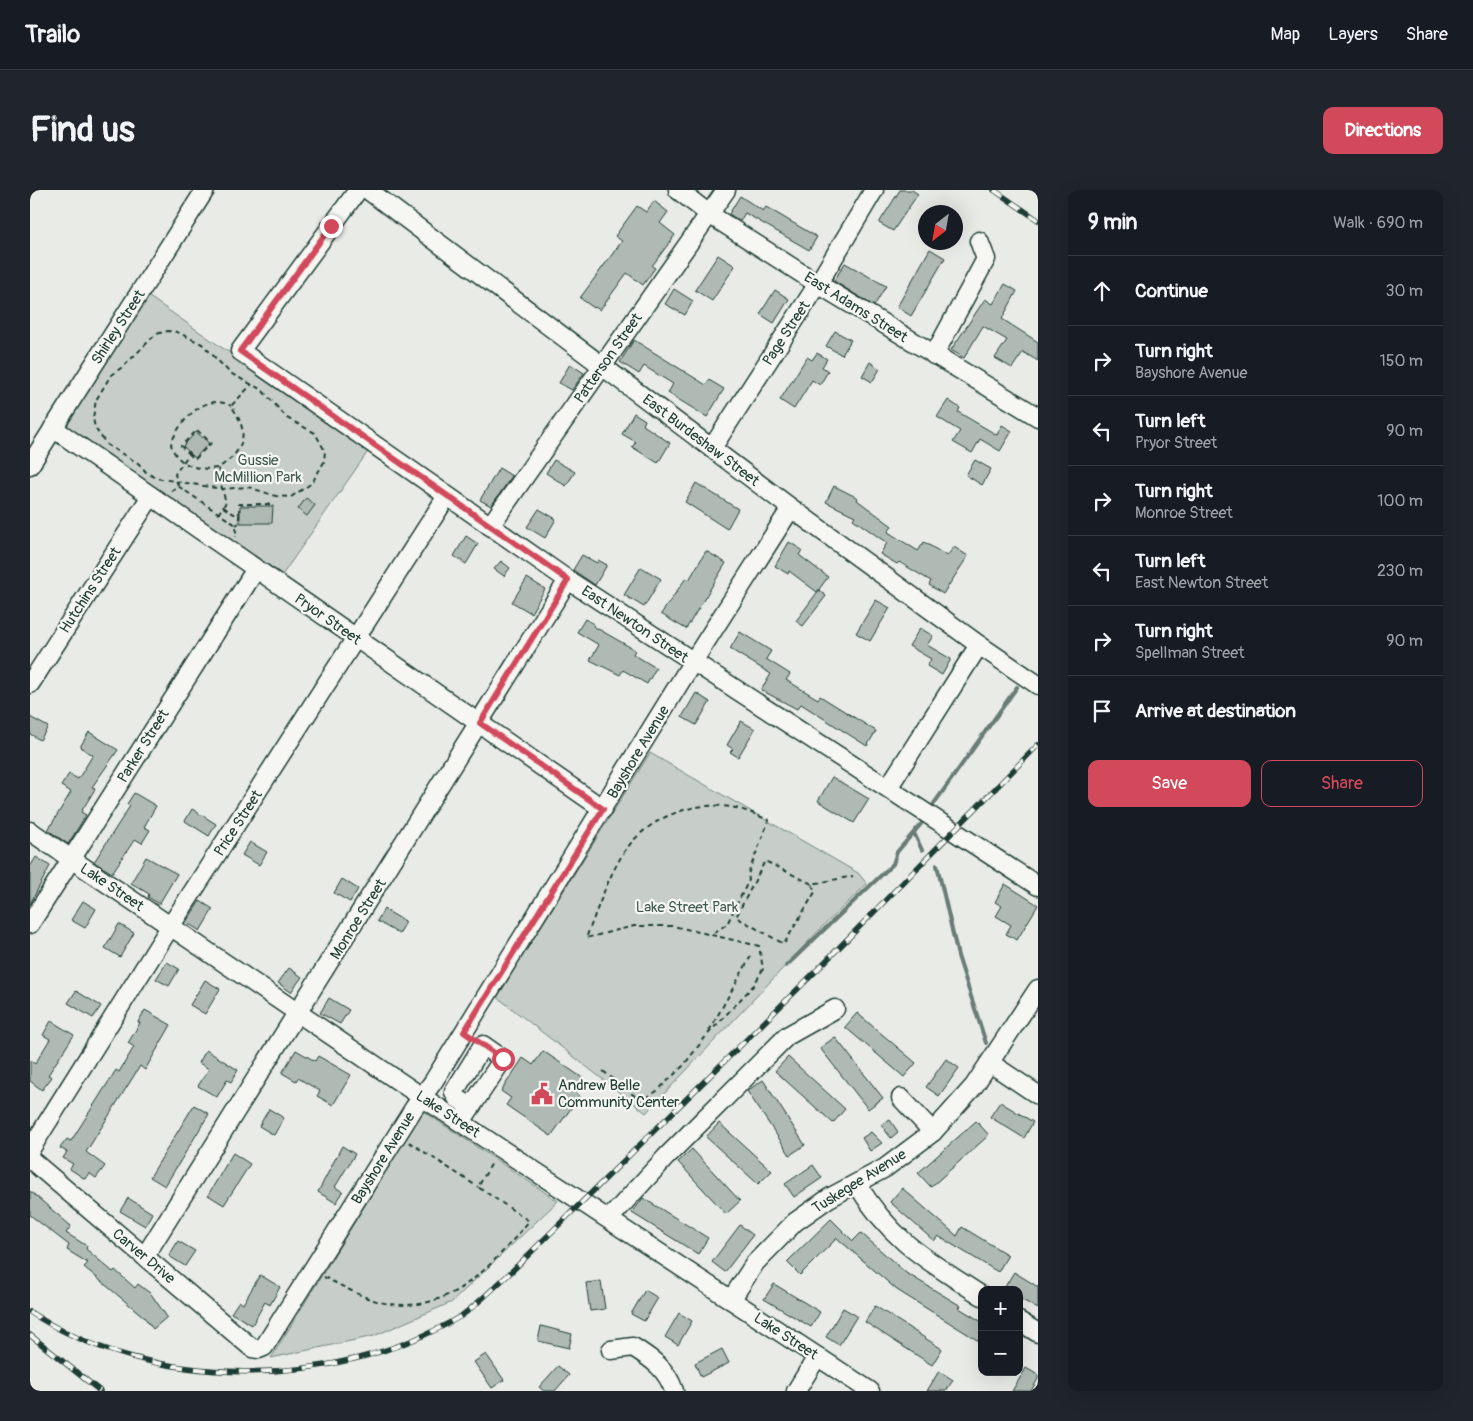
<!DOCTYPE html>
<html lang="en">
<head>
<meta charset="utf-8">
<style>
	body { margin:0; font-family:Pangolin,sans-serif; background:#20242c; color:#f1f3f6 }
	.controls { position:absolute; right:15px; bottom:15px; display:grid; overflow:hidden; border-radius:10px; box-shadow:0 5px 20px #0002 }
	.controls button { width:45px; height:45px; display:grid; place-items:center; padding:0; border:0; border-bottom:1px solid #363941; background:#171b24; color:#f1f3f6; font:25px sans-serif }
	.compass { position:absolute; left:888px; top:15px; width:45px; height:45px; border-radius:50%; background:#171b24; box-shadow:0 5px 20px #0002; rotate:211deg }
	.stop { position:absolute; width:15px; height:15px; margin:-11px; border:4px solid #d1495b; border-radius:50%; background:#fff }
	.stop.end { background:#d1495b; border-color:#fff; box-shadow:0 1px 5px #0008 }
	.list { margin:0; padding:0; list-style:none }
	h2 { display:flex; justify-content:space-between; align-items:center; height:65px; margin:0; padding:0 20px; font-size:21px }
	h2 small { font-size:16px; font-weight:400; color:#9ea1a6 }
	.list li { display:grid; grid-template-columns:32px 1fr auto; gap:15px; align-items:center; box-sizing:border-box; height:70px; padding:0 20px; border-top:1px solid #363941 }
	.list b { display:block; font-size:19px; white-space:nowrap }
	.list p { margin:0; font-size:16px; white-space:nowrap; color:#9ea1a6 }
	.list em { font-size:16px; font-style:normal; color:#9ea1a6 }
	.actions { display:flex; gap:10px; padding:15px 20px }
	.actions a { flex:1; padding:11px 0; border:1px solid #d1495b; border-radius:10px; text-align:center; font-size:18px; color:#d1495b }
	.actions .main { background:#d1495b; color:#fff }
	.icon { flex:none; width:28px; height:28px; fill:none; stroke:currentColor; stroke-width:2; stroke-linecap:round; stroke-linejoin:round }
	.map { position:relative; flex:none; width:1008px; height:1201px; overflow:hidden; border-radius:10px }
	header { display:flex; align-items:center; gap:30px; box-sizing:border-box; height:70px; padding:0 25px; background:#171b24; border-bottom:1px solid #363941 }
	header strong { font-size:24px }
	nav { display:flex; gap:28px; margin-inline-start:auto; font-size:18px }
	.intro { display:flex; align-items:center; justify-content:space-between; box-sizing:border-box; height:120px; padding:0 30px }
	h1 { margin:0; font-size:35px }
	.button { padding:12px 22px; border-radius:10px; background:#d1495b; color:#fff; font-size:18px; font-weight:700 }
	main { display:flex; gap:30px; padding:0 30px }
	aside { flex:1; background:#171b24; border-radius:10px; box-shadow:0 5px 20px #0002 }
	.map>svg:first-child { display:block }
	.green { fill:#c7cec9; stroke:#73867e }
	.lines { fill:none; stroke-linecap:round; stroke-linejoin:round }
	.stream { stroke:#687c75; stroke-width:4 }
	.building { fill:#b0bab5; stroke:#1f3d34 }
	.minor-casing { stroke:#1f3d34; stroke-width:21 }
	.path { stroke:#1f3d34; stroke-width:2; stroke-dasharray:5 4; stroke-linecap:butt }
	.minor { stroke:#f6f6f2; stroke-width:18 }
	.rail-casing { stroke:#1f3d34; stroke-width:5.5 }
	.rail { stroke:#f6f6f2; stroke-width:4; stroke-dasharray:11; stroke-linecap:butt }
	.route { stroke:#d1495b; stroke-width:6 }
	.labels { text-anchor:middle; stroke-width:4.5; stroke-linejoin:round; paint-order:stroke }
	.street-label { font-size:15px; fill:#1f3d34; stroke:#f6f6f2 }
	.park-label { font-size:15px; fill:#415a52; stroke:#f6f6f2 }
	.poi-label { font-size:15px; fill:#1f3d34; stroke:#f6f6f2; text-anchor:start }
</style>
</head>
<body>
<header>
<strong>Trailo</strong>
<nav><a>Map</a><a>Layers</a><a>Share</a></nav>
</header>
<div class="intro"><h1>Find us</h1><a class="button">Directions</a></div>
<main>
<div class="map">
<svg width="1008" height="1201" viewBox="0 0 1008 1201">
	<rect width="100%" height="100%" fill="#e9ebe7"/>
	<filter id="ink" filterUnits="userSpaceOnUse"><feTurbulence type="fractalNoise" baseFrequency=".02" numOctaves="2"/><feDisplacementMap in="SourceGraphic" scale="10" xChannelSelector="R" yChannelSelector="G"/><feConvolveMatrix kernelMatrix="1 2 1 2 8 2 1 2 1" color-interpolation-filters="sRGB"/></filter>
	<g filter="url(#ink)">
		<g class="green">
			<polygon points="118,106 339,260 250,388 38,241 36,231"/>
			<polygon points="620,563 828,683 837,694 792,737 616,923 467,807"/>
			<polygon points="393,921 528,1011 422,1112 344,1146 241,1168"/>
		</g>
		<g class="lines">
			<g class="stream">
				<polyline points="903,615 987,497"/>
				<polyline points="884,643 892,660"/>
				<polyline points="907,675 928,766 956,853"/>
				<polyline points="756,776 863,674 867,662 891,634"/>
			</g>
		</g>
		<g class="building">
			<polygon points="870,0 882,0 888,4 863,41 849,33"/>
			<polygon points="710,6 733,21 736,17 787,47 779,60 715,23 710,31 699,24"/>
			<polygon points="624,11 638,22 630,33 645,45 622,76 625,78 613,95 597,83 570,120 565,117 564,118 550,108 592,51 585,46 607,16 616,22"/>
			<polygon points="900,59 915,68 881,126 867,117"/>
			<polygon points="688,65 705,76 682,111 665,100"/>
			<polygon points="815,73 856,96 844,116 804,91"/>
			<polygon points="975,94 987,101 972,129 1008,152 1008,171 993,162 982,178 965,168 977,150 953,136 934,168 921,160 955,109 963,114"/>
			<polygon points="644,99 663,111 655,125 635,114"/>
			<polygon points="745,100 759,109 744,133 730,124"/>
			<polygon points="805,141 821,150 812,165 796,156"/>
			<polygon points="604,150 676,195 679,190 694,199 677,227 638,203 643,194 614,176 609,184 590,172"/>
			<polygon points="787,163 797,169 792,177 798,181 790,195 782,190 764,219 750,210 777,167 782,170"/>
			<polygon points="840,172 850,179 842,192 832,186"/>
			<polygon points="540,174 554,183 542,200 529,193"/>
			<polygon points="918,210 930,218 928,222 967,245 972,235 982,241 970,261 950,249 942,263 923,252 930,241 907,227"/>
			<polygon points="604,223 615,230 613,235 640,253 628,273 602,257 606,252 592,244"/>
			<polygon points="166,242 179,253 165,268 153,256"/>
			<polygon points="524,270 545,282 536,296 516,283"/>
			<polygon points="945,270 961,279 952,295 936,285"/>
			<polygon points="469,278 482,286 461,316 450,310"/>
			<polygon points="666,293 708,319 697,339 655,312"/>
			<polygon points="804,296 828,308 827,310 862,336 858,342 888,361 894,352 917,366 924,357 938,366 913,404 899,395 901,391 869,372 867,374 850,364 857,353 823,329 825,326 796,312"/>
			<polygon points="276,308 285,315 277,326 268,319"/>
			<polygon points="210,316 243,316 242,333 210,333"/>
			<polygon points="509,319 526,329 515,348 497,337"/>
			<polygon points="436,346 448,354 436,374 424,366"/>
			<polygon points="759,352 772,360 769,365 798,387 787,402 759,381 758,384 745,376"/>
			<polygon points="676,361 696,373 656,439 631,424 656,388 659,390"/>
			<polygon points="552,365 567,373 568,370 577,375 565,395 543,380"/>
			<polygon points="471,371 480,378 474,386 464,379"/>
			<polygon points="611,377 631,389 614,417 594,405"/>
			<polygon points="497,388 515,399 501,423 482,412"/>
			<polygon points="789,400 796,406 773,436 766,431"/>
			<polygon points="846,410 860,418 840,451 826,443"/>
			<polygon points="555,429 564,434 563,436 605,460 603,464 626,478 617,494 593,480 590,485 560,470 569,455 547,442"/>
			<polygon points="890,438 903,446 897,455 921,469 912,485 897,476 901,469 879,456"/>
			<polygon points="710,442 741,461 736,469 760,484 756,490 788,509 790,506 846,541 837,556 771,514 767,519 731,500 741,484 700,459"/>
			<polygon points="666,503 680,512 666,535 652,527"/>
			<polygon points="0,527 18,537 10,550 0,544"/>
			<polygon points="711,531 725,539 708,567 700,562 703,559 697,555"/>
			<polygon points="59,542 88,560 62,597 65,599 51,622 56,625 38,654 18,640 41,602 31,596 39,584 48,589 63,565 50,557"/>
			<polygon points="802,587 839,609 824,633 788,611"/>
			<polygon points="104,603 126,616 114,637 120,640 112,653 105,649 82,683 64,672 100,616 97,614"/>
			<polygon points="162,619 186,634 179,646 155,631"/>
			<polygon points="220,652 237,662 229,675 212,665"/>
			<polygon points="6,667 20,676 0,714 0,677"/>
			<polygon points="116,667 147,684 129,714 118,707 119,704 101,693"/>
			<polygon points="312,689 328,699 320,712 304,703"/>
			<polygon points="975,694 1008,715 987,750 976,744 981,735 966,726 972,716 965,712"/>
			<polygon points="53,711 66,719 55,738 41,730"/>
			<polygon points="170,711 183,719 170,741 156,732"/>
			<polygon points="354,719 376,732 369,744 347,731"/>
			<polygon points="89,734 104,743 90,767 75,758"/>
			<polygon points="137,772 149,779 139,796 126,789"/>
			<polygon points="259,778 272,787 261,802 248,793"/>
			<polygon points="175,790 190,799 175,824 160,815"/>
			<polygon points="46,801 71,816 63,828 38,813"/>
			<polygon points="299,808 319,820 310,834 290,823"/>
			<polygon points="115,820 141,835 115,880 110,876 56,962 75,976 66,988 59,983 55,989 40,979 43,974 33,968 37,962 30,958 37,949 41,951 86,880 89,882 104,857 98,853 110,833 108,832"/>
			<polygon points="827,823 886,873 874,887 815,837"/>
			<polygon points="21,831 44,845 18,885 22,887 12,900 0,891 0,870 5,874 20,849 13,845"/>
			<polygon points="805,847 853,908 838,919 790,858"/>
			<polygon points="176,860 208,880 201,892 197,890 187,907 168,896 179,879 169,873"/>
			<polygon points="266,860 285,871 288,866 321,885 303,915 287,906 290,901 268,888 266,891 252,883"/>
			<polygon points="513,861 554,889 545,902 550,906 521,946 476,915 481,908 471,901 493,868 503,875"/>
			<polygon points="758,867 815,919 803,933 745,881"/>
			<polygon points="916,869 929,878 909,906 896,897"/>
			<polygon points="733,890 775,955 760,965 717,901"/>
			<polygon points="970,912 1003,932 994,948 960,927"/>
			<polygon points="164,915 179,924 135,996 120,987"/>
			<polygon points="239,919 254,928 244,945 229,936"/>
			<polygon points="860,930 868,942 861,948 851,935"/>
			<polygon points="946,931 959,945 901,997 888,983"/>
			<polygon points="689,933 742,981 728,994 676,947"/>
			<polygon points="841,942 852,953 840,961 832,948"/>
			<polygon points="312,956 325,964 305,997 313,1002 306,1013 288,1002"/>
			<polygon points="662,959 710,1011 696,1024 648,972"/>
			<polygon points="203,963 220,974 194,1015 178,1005"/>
			<polygon points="783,975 792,988 764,1007 755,994"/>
			<polygon points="872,998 927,1046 932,1037 978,1065 968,1082 908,1046 904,1051 860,1012"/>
			<polygon points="0,1001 41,1036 36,1043 57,1056 56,1059 83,1082 85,1080 105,1098 108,1094 121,1104 137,1127 123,1139 114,1127 54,1077 58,1073 37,1060 39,1055 0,1025"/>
			<polygon points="98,1008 122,1023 115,1036 90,1021"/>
			<polygon points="613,1008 678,1048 668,1064 602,1023"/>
			<polygon points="801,1029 823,1051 831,1043 876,1083 931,1116 929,1118 952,1132 952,1153 867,1100 807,1048 770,1085 757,1072"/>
			<polygon points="710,1035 723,1045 695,1082 682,1072"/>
			<polygon points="148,1051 165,1061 155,1076 139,1066"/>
			<polygon points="984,1082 1008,1097 1008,1119 989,1108 989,1100 973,1100"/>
			<polygon points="230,1085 250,1097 240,1115 235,1112 222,1135 201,1123 209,1111 213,1114"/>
			<polygon points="571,1091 575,1119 560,1121 556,1093"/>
			<polygon points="744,1094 790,1122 781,1137 734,1109"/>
			<polygon points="615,1100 628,1108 614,1131 601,1124"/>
			<polygon points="845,1116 912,1159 902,1175 835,1132"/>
			<polygon points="813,1118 827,1126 809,1155 796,1147"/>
			<polygon points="649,1123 662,1131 648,1155 635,1147"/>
			<polygon points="511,1136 542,1144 539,1158 508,1151"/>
			<polygon points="692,1159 699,1173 671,1187 665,1173"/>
			<polygon points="456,1164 474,1190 462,1198 444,1172"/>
			<polygon points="528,1176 539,1185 525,1201 514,1201 509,1197"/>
			<polygon points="996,1178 1008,1185 1008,1189 1001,1201 982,1201"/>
			<polygon points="909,1181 923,1190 916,1201 897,1201"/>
		</g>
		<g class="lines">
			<g class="minor-casing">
				<g id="minor">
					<polyline points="328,0 210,161 538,390 1008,696"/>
					<polyline points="338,0 761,318 949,455 1008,495"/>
					<polyline points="648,0 679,24 788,94 1008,227"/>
					<polyline points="904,165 956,69 949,51"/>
					<polyline points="23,238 573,619"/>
					<polyline points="682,258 788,94 844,0"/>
					<polyline points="0,275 175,0"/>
					<polyline points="460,336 696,0"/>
					<polyline points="0,494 121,306"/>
					<polyline points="858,598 949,455"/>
					<polyline points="0,641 392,907 840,1201"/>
					<polyline points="0,734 226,379"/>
					<polyline points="960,873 1008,905"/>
					<polyline points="871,908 903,942"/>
					<polyline points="431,932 473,869 453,855 424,902 427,908 441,917"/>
					<polyline points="0,960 140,737 417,306"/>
					<polyline points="0,969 222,1158 229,1159 234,1157 384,918 403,892 657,481 761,318"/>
					<path d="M827 994C862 1052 897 1070 952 1106"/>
					<polyline points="579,1029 636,967 757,846 805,819"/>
					<polyline points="115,1066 538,390"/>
					<polyline points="701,1110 725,1073 765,1032 799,1008 855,978 903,942 944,896 1008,799"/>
					<polyline points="989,1131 1008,1143"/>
					<path d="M581 1160 603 1157C622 1169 637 1179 644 1201"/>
					<polyline points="766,1201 787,1167"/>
				</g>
			</g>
			<g class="path">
				<path d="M187 278C168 281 146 275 141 254 149 231 176 201 201 216"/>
				<polyline points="148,296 145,284 159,264 165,269 181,253 167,240 151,256 159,264"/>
				<polyline points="141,301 148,296 206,335 206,347"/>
				<path d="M193 317 196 312 192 299 218 297 246 306 261 307 282 293 294 272 295 261 285 243 257 228 232 200 200 183 172 154 147 142 138 141 126 144 94 176 81 185 66 210 63 228 65 238 77 255 108 273 116 282 126 288 192 299 188 278C214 262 221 242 201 216L222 194"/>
				<polyline points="188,324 193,317 204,324 209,324 209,333 206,335"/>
				<polyline points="209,324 209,314 244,314"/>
				<polyline points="782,694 785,702 754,754 706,727 735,671 782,694 823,686"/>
				<polyline points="679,841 721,766"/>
				<path d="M573 881 611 911 627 901 653 876 677 845 724 795 733 779 729 756 643 736H604L556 748C567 721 576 692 591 667 612 631 659 610 700 617 714 619 726 625 739 630L718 684 719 690 697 734 682 744"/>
				<polyline points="379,952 448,997"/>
				<path d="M294 1087C312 1096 331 1107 350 1112 417 1128 461 1077 499 1031L448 997 463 971"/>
			</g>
			<use href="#minor" class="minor"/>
			<g class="rail-casing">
				<g id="rail">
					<polyline points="964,0 1008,30"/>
					<path d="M0 1122C120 1201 306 1201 431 1126 447 1115 462 1099 477 1086L787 780 1008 555"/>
					<polyline points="0,1145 70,1201"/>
				</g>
			</g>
			<use href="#rail" class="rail"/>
		</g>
	</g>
	<g class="lines" filter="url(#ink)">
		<polyline class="route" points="301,36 210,161 538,390 450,533 573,619 434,842 473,869"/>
	</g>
	<defs>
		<g id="civic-bare" transform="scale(1.725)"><path d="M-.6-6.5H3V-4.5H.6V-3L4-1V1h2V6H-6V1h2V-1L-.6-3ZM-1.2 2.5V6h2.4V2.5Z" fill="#d1495b" stroke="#f6f6f2" stroke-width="2.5" paint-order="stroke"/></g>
	</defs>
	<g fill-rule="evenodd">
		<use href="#civic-bare" x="512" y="904"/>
	</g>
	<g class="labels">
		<g class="street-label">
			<text transform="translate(826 117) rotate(32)" y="5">East Adams Street</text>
			<text transform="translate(88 137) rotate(-57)" y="5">Shirley Street</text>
			<text transform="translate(756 143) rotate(-57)" y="5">Page Street</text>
			<text transform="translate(578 168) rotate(-55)" y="5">Patterson Street</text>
			<text transform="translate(671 250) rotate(37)" y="5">East Burdeshaw Street</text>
			<text transform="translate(60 400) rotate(-57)" y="5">Hutchins Street</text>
			<text transform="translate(298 429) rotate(35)" y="5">Pryor Street</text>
			<text transform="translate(605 434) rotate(34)" y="5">East Newton Street</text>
			<text transform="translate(113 556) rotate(-58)" y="5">Parker Street</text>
			<text transform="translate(608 562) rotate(-59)" y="5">Bayshore Avenue</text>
			<text transform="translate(208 633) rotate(-57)" y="5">Price Street</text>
			<text transform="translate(82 697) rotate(34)" y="5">Lake Street</text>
			<text transform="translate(328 729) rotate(-58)" y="5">Monroe Street</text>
			<text transform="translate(418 924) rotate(33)" y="5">Lake Street</text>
			<text transform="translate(353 968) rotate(-58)" y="5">Bayshore Avenue</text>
			<text transform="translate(829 991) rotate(-32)" y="5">Tuskegee Avenue</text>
			<text transform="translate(114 1066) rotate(40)" y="5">Carver Drive</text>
			<text transform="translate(756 1146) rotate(33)" y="5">Lake Street</text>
		</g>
		<g class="park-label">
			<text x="228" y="275">Gussie<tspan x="228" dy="17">McMillion Park</tspan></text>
			<text x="657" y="722">Lake Street Park</text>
		</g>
		<g class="poi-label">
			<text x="528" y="900">Andrew Belle<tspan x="528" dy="17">Community Center</tspan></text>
		</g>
	</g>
</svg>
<div class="controls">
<button>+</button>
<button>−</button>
</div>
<svg class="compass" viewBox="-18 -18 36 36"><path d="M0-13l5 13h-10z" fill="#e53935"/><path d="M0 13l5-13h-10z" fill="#9ea1a6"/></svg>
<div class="stop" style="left:473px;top:869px"></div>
<div class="stop end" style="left:301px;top:36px"></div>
</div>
<aside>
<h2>9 min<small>Walk · 690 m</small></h2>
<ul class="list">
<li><svg class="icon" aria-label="ahead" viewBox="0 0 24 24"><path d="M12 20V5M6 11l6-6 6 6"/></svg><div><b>Continue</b></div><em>30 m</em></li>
<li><svg class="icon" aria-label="right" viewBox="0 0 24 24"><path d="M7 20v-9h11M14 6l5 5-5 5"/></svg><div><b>Turn right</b><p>Bayshore Avenue</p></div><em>150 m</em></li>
<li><svg class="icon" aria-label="left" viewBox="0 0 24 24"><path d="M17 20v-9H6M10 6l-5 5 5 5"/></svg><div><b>Turn left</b><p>Pryor Street</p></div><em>90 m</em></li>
<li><svg class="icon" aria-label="right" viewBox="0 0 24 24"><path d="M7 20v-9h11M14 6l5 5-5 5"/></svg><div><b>Turn right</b><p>Monroe Street</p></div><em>100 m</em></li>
<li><svg class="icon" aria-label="left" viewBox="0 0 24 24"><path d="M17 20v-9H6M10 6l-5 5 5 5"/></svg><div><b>Turn left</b><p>East Newton Street</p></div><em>230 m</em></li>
<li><svg class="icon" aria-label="right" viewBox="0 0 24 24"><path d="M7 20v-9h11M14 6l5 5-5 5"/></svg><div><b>Turn right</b><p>Spellman Street</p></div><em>90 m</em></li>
<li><svg class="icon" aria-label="arrive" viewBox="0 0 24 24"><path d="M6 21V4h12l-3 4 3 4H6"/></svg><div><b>Arrive at destination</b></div></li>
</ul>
<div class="actions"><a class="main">Save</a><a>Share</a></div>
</aside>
</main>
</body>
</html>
